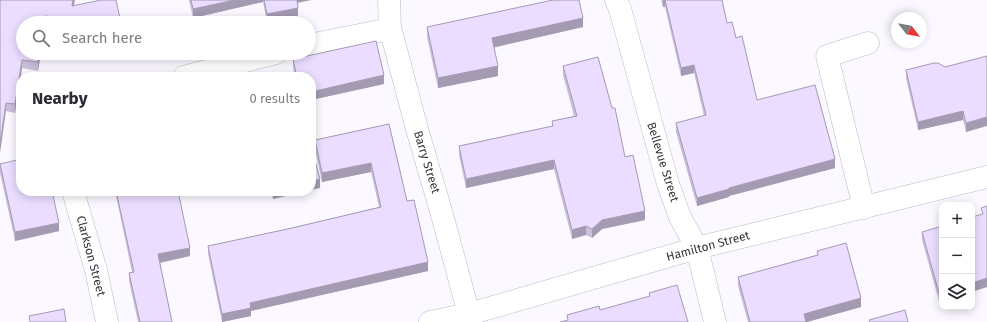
<!DOCTYPE html>
<html lang="en">
<head>
<meta charset="utf-8">
<style>
	body { margin:0; font-family:"Fira Sans",sans-serif; background:#f2f2f3; color:#2b2b33 }
	.controls { position:absolute; right:12px; bottom:12px; display:grid; overflow:hidden; border-radius:8px; box-shadow:0 2px 10px #0003 }
	.controls button { width:36px; height:36px; display:grid; place-items:center; padding:0; border:0; border-bottom:1px solid #e1e1e2; background:#fff; color:#2b2b33; font:20px sans-serif }
	.compass { position:absolute; left:891px; top:12px; width:36px; height:36px; border-radius:50%; background:#fff; box-shadow:0 2px 10px #0003; rotate:121deg }
	.list { margin:0; padding:0; list-style:none }
	h2 { display:flex; justify-content:space-between; align-items:center; height:52px; margin:0; padding:0 16px; font-size:17px }
	h2 small { font-size:13px; font-weight:400; color:#7c7c81 }
	.icon { flex:none; width:22px; height:22px; fill:none; stroke:currentColor; stroke-width:2; stroke-linecap:round; stroke-linejoin:round }
	.map { position:relative; flex:none; width:987px; height:322px; overflow:hidden }
	.search { position:absolute; background:#fff; box-shadow:0 2px 10px #0003; left:16px; top:16px; width:300px; height:44px; display:flex; align-items:center; gap:10px; box-sizing:border-box; padding:0 14px; border-radius:22px; color:#7c7c81; font-size:15px }
	.panel { position:absolute; background:#fff; box-shadow:0 2px 10px #0003; left:16px; top:72px; width:300px; height:124px; border-radius:16px }
	.map>svg:first-child { display:block }
	.lines { fill:none; stroke-linecap:round; stroke-linejoin:round }
	.minor-casing { stroke:#bdbac4; stroke-width:23 }
	.minor { stroke:#fff; stroke-width:22 }
	.wall { fill:#c9bedb }
	.shaded-wall { fill:#a49bb2 }
	.building { fill:#eaddff; stroke:#a49bb2 }
	.labels { text-anchor:middle; stroke-width:4; stroke-linejoin:round; paint-order:stroke }
	.street-label { font-size:12px; fill:#353337; stroke:#fff }
</style>
</head>
<body>
<div class="map">
<svg width="987" height="322" viewBox="0 0 987 322">
	<rect width="100%" height="100%" fill="#fbf9ff"/>
	<g class="lines">
		<g class="minor-casing">
			<g id="minor">
				<polyline points="389,0 390,29 392,35 417,129 443,218 471,322"/>
				<polyline points="616,0 620,9 668,184 680,217 697,248 715,322"/>
				<polyline points="309,45 390,29"/>
				<polyline points="184,77 276,53"/>
				<polyline points="73,191 96,270 107,322"/>
				<polyline points="864,208 827,56 868,43"/>
				<polyline points="430,322 469,314 697,248 987,177"/>
			</g>
		</g>
		<use href="#minor" class="minor"/>
	</g>
	<g class="wall">
		<polygon points="0,0 74,6 121,23 23,23 41,53 38,71 22,68 15,113 6,111"/>
		<polygon points="189,0 311,0 297,3 298,16 267,23 263,2 193,18"/>
		<polygon points="661,0 722,0 727,23 736,38 757,100 835,168 729,196 729,197 697,206 676,132 676,123 704,116 694,73 681,76 665,7 663,7"/>
		<polygon points="427,27 583,27 494,47 498,76 438,88 427,37"/>
		<polygon points="987,56 966,132 963,120 918,130 906,78 906,70 945,67"/>
		<polygon points="293,59 384,84 311,100 311,77 295,77 293,67"/>
		<polygon points="563,66 612,108 625,157 645,220 602,229 592,238 586,235 572,239 554,169 466,188 459,155 459,146 552,126 552,121 574,116 563,75"/>
		<polygon points="389,124 407,201 428,271 251,311 251,316 222,322 208,254 208,246 292,228 379,207 371,172 322,182 315,149 315,140"/>
		<polygon points="0,164 59,231 15,241 0,173"/>
		<polygon points="115,191 178,191 190,256 160,263 172,322 138,322 129,281 129,273 132,272"/>
		<polygon points="271,191 306,191 273,199"/>
		<polygon points="942,226 942,300 939,301 922,240 922,232"/>
		<polygon points="817,251 861,307 807,322 748,322 738,286 738,277 817,255"/>
	</g>
	<g class="shaded-wall">
		<polygon points="73,0 75,0 72,15 72,6"/>
		<polygon points="235,0 263,0 263,2 193,18 193,9"/>
		<polygon points="296,0 311,0 296,3"/>
		<rect x="663" y="0" width="2" height="7"/>
		<polygon points="298,8 298,16 267,23 267,14"/>
		<polygon points="583,18 583,27 492,48 492,38"/>
		<polygon points="39,53 41,53 38,71 38,62"/>
		<polygon points="89,53 119,53 89,59"/>
		<polygon points="22,60 22,68 15,113 15,104"/>
		<polygon points="694,65 694,73 681,76 681,68"/>
		<polygon points="498,66 498,76 438,88 438,78"/>
		<polygon points="384,75 384,84 311,100 311,92"/>
		<polygon points="6,103 6,111 0,153 0,144"/>
		<polygon points="963,111 963,120 918,130 918,122"/>
		<polygon points="987,117 987,126 966,132 966,123"/>
		<polygon points="835,159 835,168 729,196 729,197 697,206 697,198 729,188"/>
		<polygon points="554,160 554,169 466,188 466,179"/>
		<polygon points="371,163 371,172 322,182 322,173"/>
		<polygon points="320,179 320,188 311,190 311,181"/>
		<polygon points="273,191 306,191 273,199"/>
		<polygon points="645,211 645,220 602,229 592,238 592,229 602,220"/>
		<polygon points="59,223 59,231 15,241 15,232"/>
		<polygon points="586,226 586,235 572,239 572,230"/>
		<polygon points="190,248 190,256 158,263 158,254"/>
		<polygon points="428,262 428,271 251,311 251,316 222,322 222,314 250,303"/>
		<polygon points="987,278 987,287 972,292 972,283"/>
		<polygon points="942,292 942,300 939,301 939,293"/>
		<polygon points="861,298 861,307 807,322 804,322 804,314"/>
	</g>
	<g class="building">
		<polygon points="0,0 73,0 72,6 101,0 116,0 121,23 84,23 83,22 45,16 44,23 23,23 23,53 39,53 38,62 22,60 15,104 6,103 0,144"/>
		<polygon points="191,0 235,0 193,9"/>
		<polygon points="264,0 297,0 298,8 267,14"/>
		<polygon points="553,0 579,0 583,18 492,38 498,66 438,78 427,27"/>
		<polygon points="665,0 722,0 727,23 732,22 736,38 742,36 757,100 815,85 835,159 729,188 729,189 697,198 676,123 706,115 694,65 681,68"/>
		<polygon points="376,41 384,75 311,92 311,77 297,77 293,59"/>
		<polygon points="987,56 987,117 966,123 963,111 918,122 906,70 934,63 938,63 945,67"/>
		<polygon points="598,57 612,108 615,108 625,157 633,155 645,211 602,220 592,229 586,226 572,230 554,160 466,179 459,146 553,126 552,121 577,116 563,66"/>
		<polygon points="389,124 407,201 414,200 428,262 250,303 251,308 222,314 208,246 292,228 381,207 371,163 322,173 315,140"/>
		<polygon points="311,157 314,157 320,179 311,181"/>
		<polygon points="21,159 21,191 52,191 59,223 15,232 0,164"/>
		<polygon points="116,191 178,191 190,248 158,254 172,322 140,322 129,273 134,272"/>
		<polygon points="987,206 987,278 972,283 972,217 983,214 981,208"/>
		<polygon points="942,226 942,292 939,293 922,232"/>
		<polygon points="846,243 861,298 804,314 806,322 750,322 738,277 818,255 817,251"/>
		<polygon points="677,285 688,322 560,322 568,320 567,315 599,306 600,310 650,296 649,293"/>
		<polygon points="64,309 66,322 30,322 29,316"/>
		<polygon points="905,310 908,322 870,322 869,320"/>
	</g>
	<g class="labels">
		<g class="street-label">
			<text transform="translate(427 162) rotate(73)" y="4">Barry Street</text>
			<text transform="translate(663 162) rotate(73)" y="4">Bellevue Street</text>
			<text transform="translate(708 246) rotate(-15)" y="4">Hamilton Street</text>
			<text transform="translate(91 256) rotate(75)" y="4">Clarkson Street</text>
		</g>
	</g>
</svg>
<div class="controls">
<button>+</button>
<button>−</button>
<button><svg class="icon" aria-label="layers" viewBox="0 0 24 24"><path d="M12 4l9 5-9 5-9-5zM3 14l9 5 9-5"/></svg></button>
</div>
<svg class="compass" viewBox="-18 -18 36 36"><path d="M0-13l5 13h-10z" fill="#e53935"/><path d="M0 13l5-13h-10z" fill="#7c7c81"/></svg>
<div class="search"><svg class="icon" aria-label="search" viewBox="0 0 24 24"><circle cx="10" cy="10" r="6"/><path d="M15 15l6 6"/></svg>Search here</div>
<section class="panel">
<h2>Nearby<small>0 results</small></h2>
<ul class="list">
</ul>
</section>
</div>
</body>
</html>
